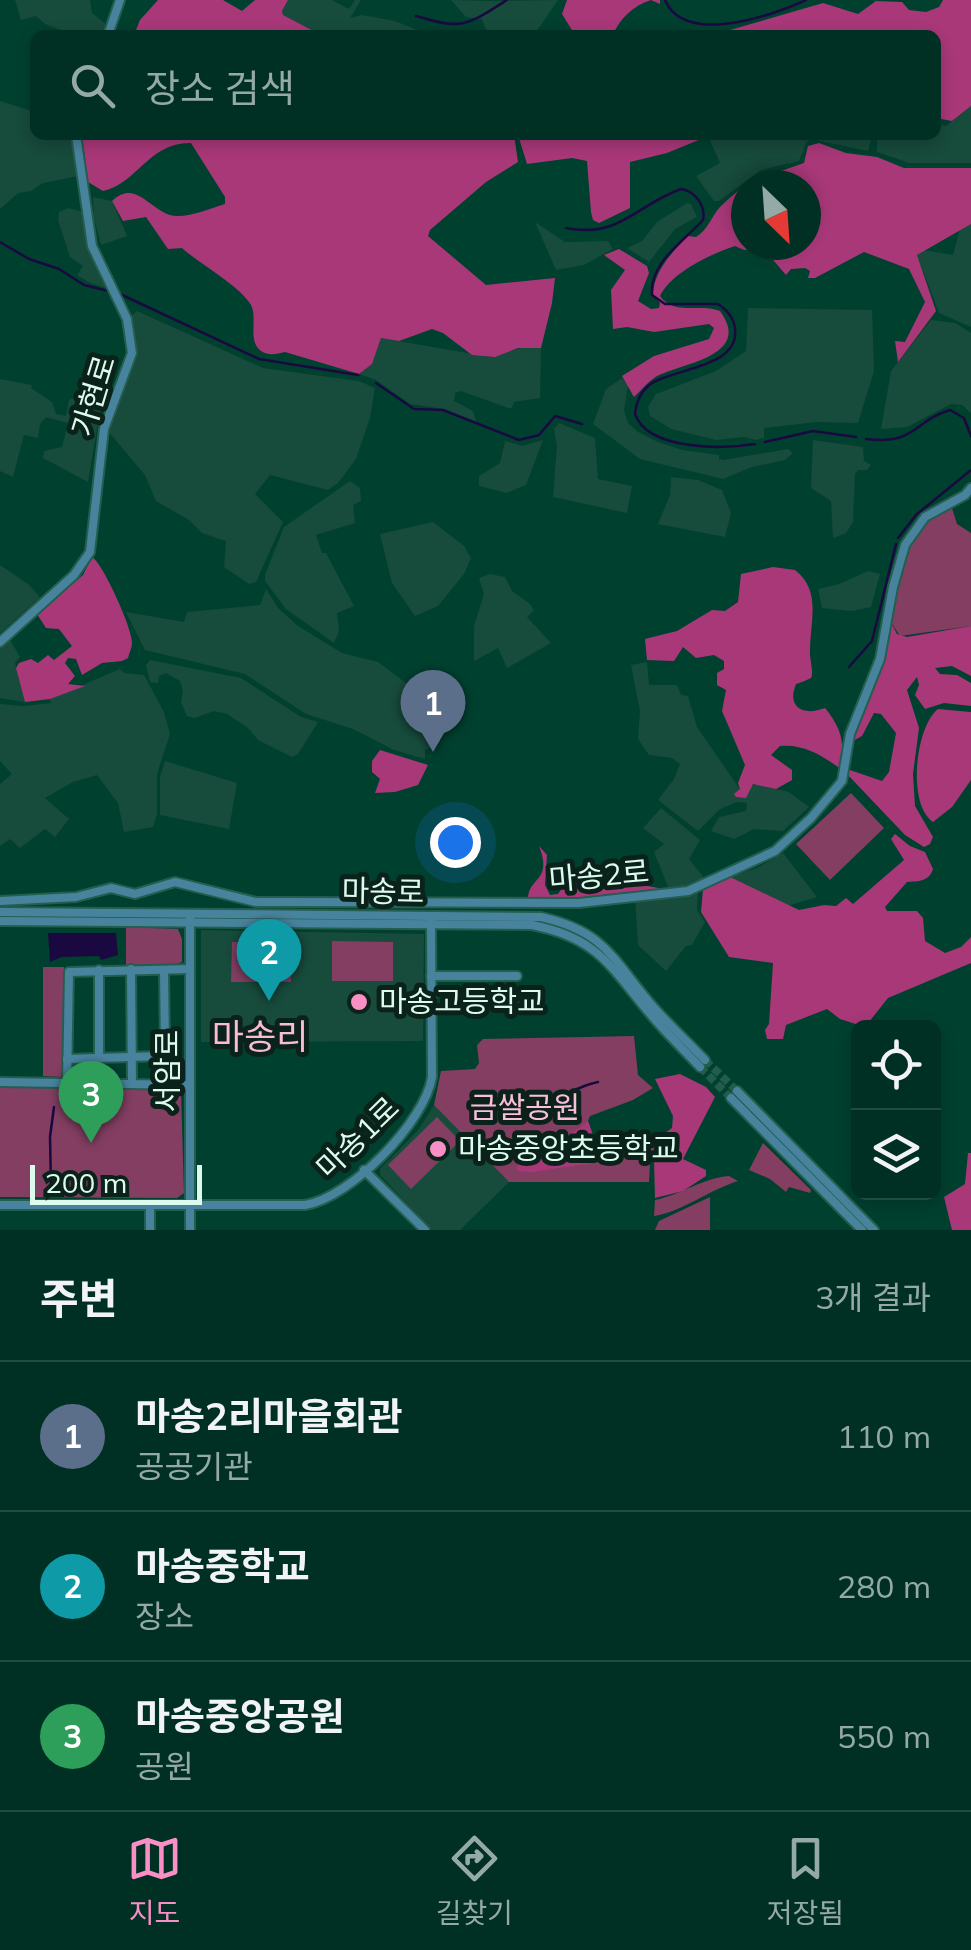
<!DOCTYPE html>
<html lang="ko">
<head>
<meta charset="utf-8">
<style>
	body { margin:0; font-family:Mulish,"Noto Sans KR",sans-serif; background:#0a382b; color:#f1f3f6 }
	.controls { position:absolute; right:30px; bottom:30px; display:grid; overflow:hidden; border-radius:15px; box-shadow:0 5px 15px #0003 }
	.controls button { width:90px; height:90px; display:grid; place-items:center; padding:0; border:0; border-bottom:2px solid #224b41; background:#003023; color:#f1f3f6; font:50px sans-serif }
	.compass { position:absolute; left:731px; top:170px; width:90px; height:90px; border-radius:50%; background:#003023; box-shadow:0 5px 15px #0003; rotate:155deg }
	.scale { position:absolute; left:30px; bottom:25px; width:172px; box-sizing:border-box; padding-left:10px; border:5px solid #ddfaee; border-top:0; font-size:28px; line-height:35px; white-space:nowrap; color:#ddfaee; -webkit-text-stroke:8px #0b221a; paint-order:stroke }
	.you { position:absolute; left:455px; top:842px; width:35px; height:35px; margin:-25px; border:8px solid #fff; border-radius:50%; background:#1a73e8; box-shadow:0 0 0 15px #1a73e833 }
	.badge { display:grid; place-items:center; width:65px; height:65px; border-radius:50%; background:#fa8fc6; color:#fff; font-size:32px; font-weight:700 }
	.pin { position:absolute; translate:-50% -82px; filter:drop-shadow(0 2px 5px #0008) }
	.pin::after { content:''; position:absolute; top:52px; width:35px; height:30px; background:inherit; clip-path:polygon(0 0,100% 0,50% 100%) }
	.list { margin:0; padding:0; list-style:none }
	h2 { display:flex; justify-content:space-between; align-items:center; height:130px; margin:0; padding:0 40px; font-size:42px }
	h2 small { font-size:32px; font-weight:400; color:#95a9a6 }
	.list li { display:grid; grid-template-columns:65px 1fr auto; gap:30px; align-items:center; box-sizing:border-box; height:150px; padding:0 40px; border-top:2px solid #224b41 }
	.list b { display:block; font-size:38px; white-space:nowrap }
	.list p { margin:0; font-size:32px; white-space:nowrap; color:#95a9a6 }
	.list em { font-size:32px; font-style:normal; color:#95a9a6 }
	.icon { flex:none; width:55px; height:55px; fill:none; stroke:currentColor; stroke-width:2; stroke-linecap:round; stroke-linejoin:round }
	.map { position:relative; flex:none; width:971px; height:1230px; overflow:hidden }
	.search { position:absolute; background:#003023; box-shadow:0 5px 15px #0003; left:30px; right:30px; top:30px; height:110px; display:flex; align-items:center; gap:25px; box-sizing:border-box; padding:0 35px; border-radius:15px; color:#95a9a6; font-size:38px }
	.sheet { height:580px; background:#003023 }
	nav { display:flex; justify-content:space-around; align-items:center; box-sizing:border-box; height:140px; border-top:2px solid #224b41; background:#003023; font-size:28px; color:#95a9a6 }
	nav a { display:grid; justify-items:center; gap:5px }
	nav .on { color:#fa8fc6 }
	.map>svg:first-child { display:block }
	.built { fill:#174b3b }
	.green { fill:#833e62 }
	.forest { fill:#a93879; fill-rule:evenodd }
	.water { fill:#1a0941 }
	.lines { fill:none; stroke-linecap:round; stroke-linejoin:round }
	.stream { stroke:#1a0941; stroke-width:2.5 }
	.minor-tunnel { stroke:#215c4c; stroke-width:8; stroke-dasharray:8 4; stroke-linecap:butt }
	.minor-casing { stroke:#235e4e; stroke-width:12 }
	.minor { stroke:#48839d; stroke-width:8 }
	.poi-dot { fill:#fa8fc6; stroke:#0b221a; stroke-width:4 }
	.labels { text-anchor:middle; stroke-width:10; stroke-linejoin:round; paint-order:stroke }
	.street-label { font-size:30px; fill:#ddfaee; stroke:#0b221a }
	.poi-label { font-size:30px; fill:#ddfaee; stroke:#0b221a; text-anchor:start }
	.park-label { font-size:30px; fill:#f9beda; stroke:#0b221a }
	.quarter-label { font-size:35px; fill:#f9bbd8; stroke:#0b221a }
</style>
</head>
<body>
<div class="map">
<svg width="971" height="1230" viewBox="0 0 971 1230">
	<rect width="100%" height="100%" fill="#00402f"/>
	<g class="built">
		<polygon points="15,0 90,0 92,13 107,25 103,35 74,35 45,24 36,16 21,20"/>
		<polygon points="288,0 332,0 349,9 355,0 361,0 350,18 362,15 395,21 429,35 321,35 283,15 282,11"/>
		<polygon points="451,0 495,1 558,0 534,35 488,35 482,19 466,17"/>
		<polygon points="0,101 35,112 35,135 72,135 78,176 43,183 31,191 18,193 0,209"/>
		<polygon points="971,106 971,163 909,163 877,152 877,135 936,135 936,124 946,126"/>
		<polygon points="711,135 872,135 868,151 811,139 806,143 799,161 761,170 719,201 714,201 696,176 720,163 708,136"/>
		<polygon points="93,197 112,201 127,236 101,245 94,218"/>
		<polygon points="687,203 691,204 697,217 675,229 649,262 627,248 642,241 657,222"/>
		<polygon points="68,208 84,212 88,246 106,288 90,283 77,275 83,266 70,257 58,220 59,212"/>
		<polygon points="535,222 565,242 608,241 613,249 584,265 556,270"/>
		<polygon points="971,224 971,327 939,313 917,255 923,250 953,255 960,229"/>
		<polygon points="748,308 872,310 874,371 858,423 817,422 764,428 764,438 756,440 744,437 716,440 671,429 650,416 648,407 656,394 716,371 746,351"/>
		<polygon points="137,311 263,368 359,381 375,388 370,418 356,459 338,483 328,490 270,475 255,494 283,522 256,582 249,584 224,567 226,541 202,533 189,520 156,501 145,475 108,431 135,358 136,339 130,317"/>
		<polygon points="931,320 955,323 971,333 971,413 962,405 951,404 907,427 881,429 891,371"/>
		<polygon points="381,338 490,357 525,347 541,348 540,398 514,402 512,408 508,408 461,391 455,393 454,401 473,411 477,424 444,409 410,404 376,380 359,374 372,364"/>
		<polygon points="101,374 112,382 99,417 88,482 43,458 44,451 62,447 68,423 46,417 40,424 38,438 24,435 13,477 0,471 0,379 32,385 31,388 52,402 56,414 66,416 69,400 87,390"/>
		<polygon points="622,378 628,386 624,410 628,423 638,432 658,442 682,450 719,455 719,459 723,460 788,449 793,453 785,460 752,467 723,479 640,459 593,424 606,389"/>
		<polygon points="559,423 595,438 598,479 632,486 627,513 553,497 557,446 554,429"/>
		<polygon points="543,440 526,485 506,493 479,486 479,476 500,463 505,441 523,446"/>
		<polygon points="813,440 863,447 864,461 871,465 867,470 858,470 855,474 853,522 846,533 833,538 831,501 811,488"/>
		<polygon points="671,477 698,480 722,490 731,513 725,537 658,524 670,495"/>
		<polygon points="350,481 360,488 361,501 353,505 355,523 316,535 322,553 326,553 354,606 337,613 339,631 334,643 286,609 265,581 265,575 284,527"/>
		<polygon points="433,522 464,546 471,558 464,574 438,606 415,616 392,583 380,534"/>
		<polygon points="0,565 28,584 40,597 0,633"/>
		<polygon points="868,571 880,574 871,607 852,611 822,608 818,589 839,584"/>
		<polygon points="490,574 505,577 512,591 530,604 534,610 527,617 551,643 507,668 498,648 474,661 474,626 484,594 479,578"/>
		<polygon points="266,589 278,608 298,626 342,653 378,662 421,694 440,742 425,750 425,759 394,750 353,729 306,714 245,674 145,650 126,612 184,622 187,612 260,605"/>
		<polygon points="9,638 20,657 15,663 25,702 0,698 0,646"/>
		<polygon points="150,660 241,678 301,717 318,722 298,754 292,757 258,740 248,728 227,714 214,711 194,718 187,716 181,702 183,691 180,681 166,673 159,676 158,683 150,682 146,665"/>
		<polygon points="647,662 649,685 677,685 681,695 688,696 697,727 746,798 749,787 755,784 789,792 809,807 783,831 754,829 734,839 711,831 719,817 746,811 747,803 737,802 720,809 698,831 658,800 674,779 680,764 672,758 649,755 638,739 640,711 631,665"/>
		<polygon points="120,669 124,673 144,675 164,712 170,734 157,774 157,814 153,827 124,832 118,803 97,775 73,782 45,798 69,819 55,837 45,829 20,848 10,839 0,846 0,784 12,774 0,761 0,704 24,706 51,703 50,699"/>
		<polygon points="165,761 237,783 229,829 160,815 160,777"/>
		<polygon points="661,808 700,840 689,859 705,879 683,887 669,889 654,852 664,844 643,828"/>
		<polygon points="783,853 817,897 787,906 730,877 757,868"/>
		<polygon points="698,890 697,910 705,922 692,945 686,946 666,971 638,945 635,899"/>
		<polygon points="201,930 424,934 423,1041 201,1042"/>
		<polygon points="434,1105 509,1182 460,1230 432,1230 380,1175 380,1169 419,1129"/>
	</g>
	<g class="green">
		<path d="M951 505 957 524 971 533V626L900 636 890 621C898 570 903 533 951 505Z"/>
		<polygon points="851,793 884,828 830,880 796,844"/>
		<polygon points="126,927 178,929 182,939 182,962 171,966 126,966"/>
		<polygon points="332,941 393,942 393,981 332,981"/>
		<polygon points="232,942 291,942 291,982 231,982"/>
		<polygon points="43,967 64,967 64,1077 43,1076"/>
		<path d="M634 1036 638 1075 653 1088 633 1100 590 1116 588 1121 594 1138C616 1149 644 1144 666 1133L650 1163 649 1182H509L434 1105 441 1071 475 1069 479 1063 477 1045 483 1039Z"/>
		<polygon points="0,1088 175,1088 181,1092 184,1193 177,1198 0,1197"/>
		<polygon points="437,1117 460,1141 411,1189 388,1165"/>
		<polygon points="763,1143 811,1190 810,1193 789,1187 786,1192 770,1179 749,1170"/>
		<path d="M729 1176 738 1181C709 1190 684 1211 654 1216L655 1200C681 1195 702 1178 729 1176Z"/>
		<polygon points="710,1197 710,1230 655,1230 659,1221"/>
	</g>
	<g class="forest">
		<polygon points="158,0 223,0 242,11 255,0 288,0 282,11 283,15 321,35 134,35 140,20"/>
		<path d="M567 0H660V4L651 0C633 6 620 18 613 35H575L562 14Z"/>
		<polygon points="943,0 971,0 971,106 952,121 936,118 936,35 727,35 730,30 823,3 858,14 876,1 902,2 909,10 926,12 939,7"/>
		<path d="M82 135H514L518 162 486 182 430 230 428 236 486 285 555 278 552 303 541 348H518L495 357 472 355 443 333 432 329 399 341 381 338 372 364 359 374 285 352C276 354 269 356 261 351 247 341 258 319 251 305 240 286 200 264 182 248L168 249 146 217 123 221 112 201C137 177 151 214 176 216 190 217 212 208 225 204V197L191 143C149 142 138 183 103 191L88 182Z"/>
		<polygon points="518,135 711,135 667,153 630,162 630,208 599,223 593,220 591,212 587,161 572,158 527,164"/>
		<path d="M819 143 846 153 877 157 904 168H971V224L917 255 936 311 898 362 895 341 905 342 925 302 909 269 864 252 815 278H808L810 271 805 268 791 269 786 275 762 247 744 250 735 246C711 254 672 272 660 296 674 316 700 303 720 311 753 356 682 363 657 376 647 382 641 391 634 397L622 376 654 356 709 339 714 328 709 324 654 332 627 327 613 329 611 290 625 270 604 255 619 249 647 266 649 273 638 301 651 309 659 308 660 303 653 294C654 271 672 252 688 236L696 237C708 230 711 217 720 207 751 176 766 177 804 163L808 146ZM746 185H806V245H746Z"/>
		<path d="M92 557C102 562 133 629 132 643 132 648 129 653 128 658L122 661 102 663 82 675 76 659 68 658 65 663 75 676 68 684 85 686 50 699 25 702 16 668 19 663 31 659 38 663 48 655 54 660 72 646 59 629 46 628 37 614 83 575Z"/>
		<path d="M773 567 795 570C823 592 809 624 810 654 810 660 814 674 811 678 810 679 797 684 796 684 786 709 805 716 825 708 843 730 844 743 841 769 821 755 804 744 780 746L771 755 792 770V780L776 789 753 784 746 798 736 797 734 794 740 789 738 783 745 765 722 711 726 690 717 685V673L724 669V661L714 655 696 658 683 647 674 661 647 660 645 639 677 631 712 610 725 611 738 602 741 574Z"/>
		<polygon points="890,621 897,634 907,637 971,626 971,676 952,666 935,668 940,674 957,675 971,683 971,706 944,703 925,709 915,695 919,685 917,677 907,690 919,728 913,774 915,806 933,837 930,844 924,847 905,835 847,774 850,770 882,781 889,772 896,733 881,714 874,713 862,736 851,742"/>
		<path d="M938 709 971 712V780L952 807 933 822C907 805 915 727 938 709Z"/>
		<polygon points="380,750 428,765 418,785 395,792 375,793 380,779 372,772 372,761"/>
		<path d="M895 834 910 846 925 852 933 869C929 882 918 881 907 882L885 907 887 911H917L923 918 925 941 945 953 961 947 971 937V963L888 998 865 1027 840 1019 827 1009 786 1025 783 1039H767L765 1030 769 1024 773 963 729 957 701 912 703 889 730 877 799 910 824 905 836 906 846 898 853 904 904 860 891 839Z"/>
		<path d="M539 846 547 855 545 885 550 895 558 894 565 884 580 875 665 889 580 900 528 899C529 876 553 882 539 846Z"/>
		<path d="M680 1074 706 1087 715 1097 683 1159 706 1170V1176L683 1191 655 1198 654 1160 648 1155 532 1172 517 1171 518 1164C541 1147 566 1140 588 1121L594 1138C618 1150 651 1144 672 1128L673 1116 655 1079Z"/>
		<polygon points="968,1153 971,1153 971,1230 952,1230 944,1197 965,1184"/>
	</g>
	<polygon class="water" points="48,933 116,933 118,955 101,960 99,956 62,957 50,962"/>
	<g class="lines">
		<g class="stream">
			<path d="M665 0C684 46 772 16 806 0"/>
			<path d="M416 16C463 30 466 26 507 0"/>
			<path d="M566 228C619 239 636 205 681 189 695 191 706 206 703 220 684 241 649 263 652 295L665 304H718C727 310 734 317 735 329 740 369 669 368 648 386 640 393 636 403 635 414 648 451 724 449 755 444"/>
			<polyline points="0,242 29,259 59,269 84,285 108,291"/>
			<polyline points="120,294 259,359 358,375"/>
			<polyline points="376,383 414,409 443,410 519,440 539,435 555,416 582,424"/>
			<path d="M866 439C917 445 913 421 950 410L964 418 971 436"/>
			<polyline points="765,442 813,431 856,437"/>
			<polyline points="898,538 916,515 971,470"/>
			<polyline points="849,667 872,641 896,544"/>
			<path d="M510 1115C539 1111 569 1088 598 1082"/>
			<polyline points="51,1186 50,1137 54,1107"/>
		</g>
		<g class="minor-tunnel">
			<polyline points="705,1060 737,1091"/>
			<polyline points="700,1067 731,1098"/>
		</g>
		<g class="minor-casing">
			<g id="minor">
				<polyline points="108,35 120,0"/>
				<polyline points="0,642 74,575 90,552 104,429 132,353 127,319 92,246 76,135"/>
				<polyline points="0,901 76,897 111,888 135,894 175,882 256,902 289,902 579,903 688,891 775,851 811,818 842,781 850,734 880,659 893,587 905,545 925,517 965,495 971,488"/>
				<path d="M0 912 541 917C604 931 612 958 650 1003 667 1023 687 1041 705 1060"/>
				<polyline points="190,917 190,1230"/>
				<path d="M0 921 532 925C599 938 611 968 652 1016 667 1034 684 1050 700 1067"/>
				<polyline points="131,969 132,1084"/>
				<polyline points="99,970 99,1059"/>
				<polyline points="431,976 517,976"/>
				<polyline points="67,1059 161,1056 165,1047 164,970"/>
				<polyline points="0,1082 190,1085"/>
				<polyline points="67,1083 69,972 190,969"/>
				<polyline points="737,1091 874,1230"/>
				<polyline points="731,1098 862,1230"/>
				<polyline points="364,1170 425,1230"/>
				<path d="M0 1205H305C350 1198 425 1122 432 1077L431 922"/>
				<polyline points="150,1230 150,1206"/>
			</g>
		</g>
		<use href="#minor" class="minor"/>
	</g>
	<g class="poi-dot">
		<circle cx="359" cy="1002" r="10"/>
		<circle cx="438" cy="1149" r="10"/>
	</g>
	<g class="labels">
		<g class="street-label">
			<text transform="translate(94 396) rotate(-73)" y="10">가현로</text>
			<text transform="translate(599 876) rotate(-5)" y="10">마송2로</text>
			<text transform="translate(383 892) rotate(1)" y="10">마송로</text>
			<text transform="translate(168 1071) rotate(-90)" y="10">서암로</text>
			<text transform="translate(358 1138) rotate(-44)" y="10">마송1로</text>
		</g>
		<g class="poi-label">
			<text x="379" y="1012">마송고등학교</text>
			<text x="458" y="1159">마송중앙초등학교</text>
		</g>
		<g class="park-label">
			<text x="525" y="1118">금쌀공원</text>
		</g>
		<g class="quarter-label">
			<text x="260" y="1049">마송리</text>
		</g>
	</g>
</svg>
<div class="controls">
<button><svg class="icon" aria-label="locate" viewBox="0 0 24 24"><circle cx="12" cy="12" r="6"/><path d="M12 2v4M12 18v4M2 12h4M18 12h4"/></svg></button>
<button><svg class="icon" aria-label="layers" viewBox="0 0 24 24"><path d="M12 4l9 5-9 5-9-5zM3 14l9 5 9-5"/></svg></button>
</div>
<svg class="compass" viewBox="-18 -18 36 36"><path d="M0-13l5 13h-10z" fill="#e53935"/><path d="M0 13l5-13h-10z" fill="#95a9a6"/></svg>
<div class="scale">200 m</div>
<div class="you"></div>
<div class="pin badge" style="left:433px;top:752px;background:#5c6f8a">1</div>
<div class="pin badge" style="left:269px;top:1001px;background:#0f9aa8">2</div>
<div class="pin badge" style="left:91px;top:1143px;background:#2e9e5b">3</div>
<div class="search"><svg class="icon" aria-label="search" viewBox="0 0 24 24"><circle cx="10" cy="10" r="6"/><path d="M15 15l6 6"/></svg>장소 검색</div>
</div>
<section class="sheet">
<h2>주변<small>3개 결과</small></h2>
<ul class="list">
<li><span class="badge" style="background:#5c6f8a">1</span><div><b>마송2리마을회관</b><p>공공기관</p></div><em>110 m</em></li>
<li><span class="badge" style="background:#0f9aa8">2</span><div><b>마송중학교</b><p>장소</p></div><em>280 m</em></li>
<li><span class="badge" style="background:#2e9e5b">3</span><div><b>마송중앙공원</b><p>공원</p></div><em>550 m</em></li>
</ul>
</section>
<nav>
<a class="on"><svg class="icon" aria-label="map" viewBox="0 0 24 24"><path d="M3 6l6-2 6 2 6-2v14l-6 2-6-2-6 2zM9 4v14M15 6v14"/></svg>지도</a>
<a><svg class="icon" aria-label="directions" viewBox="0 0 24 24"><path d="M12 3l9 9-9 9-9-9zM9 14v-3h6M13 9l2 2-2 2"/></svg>길찾기</a>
<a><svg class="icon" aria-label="saved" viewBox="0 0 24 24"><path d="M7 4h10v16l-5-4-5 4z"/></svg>저장됨</a>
</nav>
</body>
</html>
